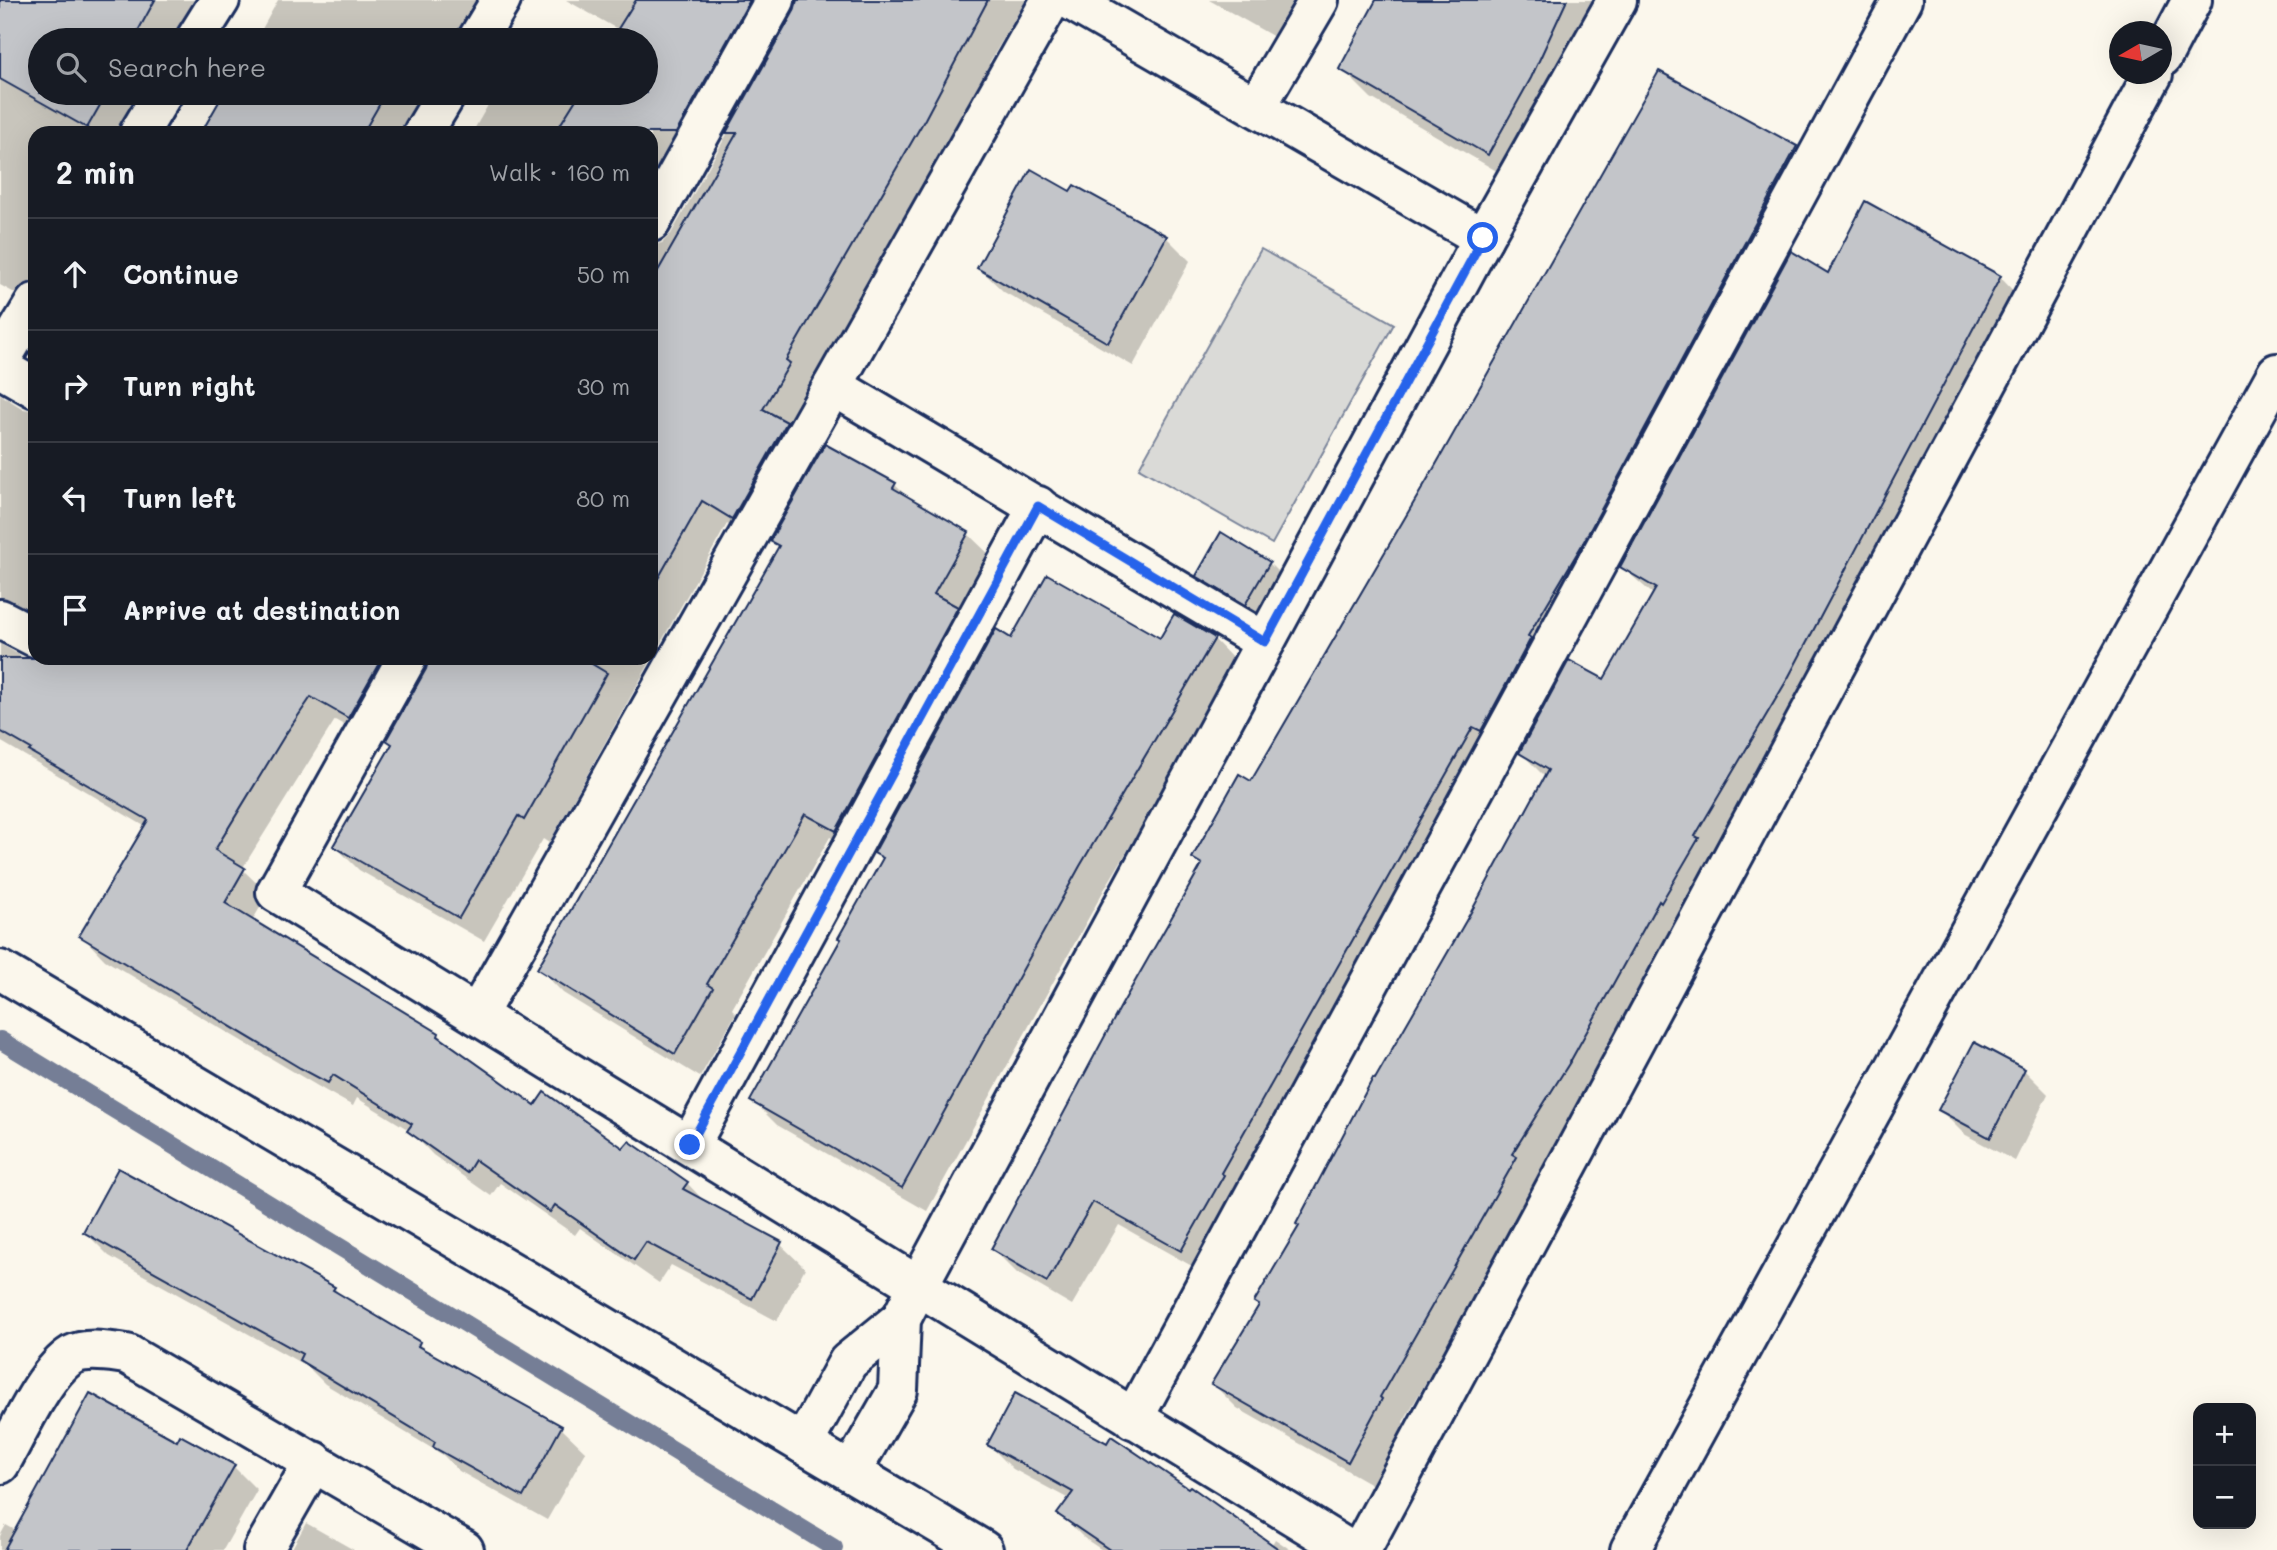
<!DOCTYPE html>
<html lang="en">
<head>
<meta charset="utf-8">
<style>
	body { margin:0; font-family:Mali,sans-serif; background:#20242c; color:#f1f3f6 }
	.controls { position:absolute; right:21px; bottom:21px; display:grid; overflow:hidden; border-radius:14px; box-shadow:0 7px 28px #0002 }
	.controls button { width:63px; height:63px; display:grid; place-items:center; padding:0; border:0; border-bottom:2px solid #363941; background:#171b24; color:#f1f3f6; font:35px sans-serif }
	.compass { position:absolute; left:2109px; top:21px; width:63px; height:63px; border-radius:50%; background:#171b24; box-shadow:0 7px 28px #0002; rotate:261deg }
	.stop { position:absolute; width:21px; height:21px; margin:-16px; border:5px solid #2563eb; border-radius:50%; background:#fff }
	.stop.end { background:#2563eb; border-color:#fff; box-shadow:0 2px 7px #0008 }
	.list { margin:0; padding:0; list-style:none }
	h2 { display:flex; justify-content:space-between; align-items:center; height:91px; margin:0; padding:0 28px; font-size:30px }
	h2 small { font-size:23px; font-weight:400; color:#9ea1a6 }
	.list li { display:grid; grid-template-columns:46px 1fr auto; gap:21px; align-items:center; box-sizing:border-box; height:112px; padding:0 28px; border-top:2px solid #363941 }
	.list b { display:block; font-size:26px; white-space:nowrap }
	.list em { font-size:23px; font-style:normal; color:#9ea1a6 }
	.icon { flex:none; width:38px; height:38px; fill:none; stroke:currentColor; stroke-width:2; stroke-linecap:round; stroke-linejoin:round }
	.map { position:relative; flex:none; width:2277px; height:1550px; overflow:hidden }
	.search { position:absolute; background:#171b24; box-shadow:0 7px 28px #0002; left:28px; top:28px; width:630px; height:77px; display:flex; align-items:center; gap:18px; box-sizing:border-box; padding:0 24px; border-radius:38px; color:#9ea1a6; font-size:26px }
	.panel { position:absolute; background:#171b24; box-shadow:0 7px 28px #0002; left:28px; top:126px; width:630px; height:539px; border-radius:21px }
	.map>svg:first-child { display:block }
	.green { fill:#dadad7; stroke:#7a849a; stroke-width:2 }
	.shadow { fill:#0003; fill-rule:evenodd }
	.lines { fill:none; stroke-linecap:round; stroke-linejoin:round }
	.stream { stroke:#747e96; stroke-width:18 }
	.building { fill:#c3c5c9; stroke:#1b2f5e; stroke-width:2 }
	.street-casing { stroke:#1b2f5e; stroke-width:44 }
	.street { stroke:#fbf7ec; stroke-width:38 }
	.route { stroke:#2563eb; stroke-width:9 }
</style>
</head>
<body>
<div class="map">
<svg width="2277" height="1550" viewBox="0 0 2277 1550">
	<rect width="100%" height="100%" fill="#fbf7ec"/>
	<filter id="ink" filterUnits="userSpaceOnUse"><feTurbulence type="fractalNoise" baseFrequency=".0143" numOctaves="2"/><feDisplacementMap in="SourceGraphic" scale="14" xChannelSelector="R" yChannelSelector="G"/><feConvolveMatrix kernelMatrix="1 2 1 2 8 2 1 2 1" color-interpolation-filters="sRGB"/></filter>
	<g filter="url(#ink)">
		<polygon class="green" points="1261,249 1394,324 1272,544 1139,468"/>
		<g class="shadow">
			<polygon points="0,0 197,0 171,40 40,40 40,93 145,93 122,133 35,133 35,304 0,285"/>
			<polygon points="278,0 486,0 455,40 256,40"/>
			<path d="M566 0H1026L989 63 992 66 949 143 809 384 813 388 757 542 727 524 549 843 543 839 484 941 359 870 335 846 393 745 430 660 421 663 373 741 335 720 242 869 268 894 252 921 438 1034 454 1050 535 1108 687 1183 707 1204 780 1244 805 1268 777 1321 671 1265 659 1283 580 1228 575 1235 500 1183 491 1196 433 1155 409 1130 357 1098 353 1106 326 1091 105 960 81 935 146 827 0 741V394L23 409 35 411V625L4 634 2 645 21 656 39 674 167 658H651V133H472L495 93H562L577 101 582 93H646V40H613L619 30ZM798 2 796 11 671 234 662 243 653 245 656 236 789 5Z"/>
			<polygon points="1209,0 1315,0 1290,46"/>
			<polygon points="1378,0 1617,0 1519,184 1371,98 1341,68"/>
			<polygon points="226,93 425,93 402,133 202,133"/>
			<polygon points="1796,148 1820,172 1206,1274 1119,1225 1072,1305 1017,1273 993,1249 1203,867 1194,858 1251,783"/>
			<polygon points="1071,193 1166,237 1190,261 1133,366 1004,292 979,268"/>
			<polygon points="1829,275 2000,277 2024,302 1594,1086 1536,1178 1540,1183 1403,1422 1405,1425 1373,1485 1237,1408 1213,1384 1260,1305 1376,1082 1546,778 1521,753 1604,682 1654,595 1622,567"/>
			<polygon points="895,485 911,500 968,534 993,558 861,854 830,837 732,1009 736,1013 700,1077 563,993 539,968 780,548 772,541"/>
			<polygon points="1269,563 1281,575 1257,615 1210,587 1198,575"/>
			<polygon points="1214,639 1238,664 1104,890 927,1211 777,1125 752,1100 884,860 876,853 1161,640"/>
			<polygon points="2024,1070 2048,1094 2015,1161 1964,1134 1940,1110"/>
			<polygon points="85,1232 334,1288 345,1299 419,1344 429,1354 561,1428 586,1452 547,1520 459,1471 443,1455 325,1384 308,1367 109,1256"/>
			<polygon points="181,1437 234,1467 257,1490 223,1550 0,1550 0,1536 6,1525 17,1531 178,1443"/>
			<polygon points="989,1445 1271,1546 1275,1539 1291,1550 1102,1550 1084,1538 1060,1514 1069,1499 1013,1469"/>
			<polygon points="306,1523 354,1550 291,1550"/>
		</g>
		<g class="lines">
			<polyline class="stream" points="0,1040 834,1548"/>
		</g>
		<g class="building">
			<polygon points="0,0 155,0 133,40 40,40 40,93 107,93 87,128 0,79"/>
			<polygon points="636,0 750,0 676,133 555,133 580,93 646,93 646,40 611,40"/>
			<polygon points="797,0 988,0 925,119 786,360 790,363 763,409 787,422 732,519 702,501 651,591 651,283 737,133 726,133 794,11"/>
			<polygon points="1376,0 1567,0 1531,78 1488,155 1339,69"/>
			<polygon points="1659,71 1797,146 1582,545 1528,636 1531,638 1481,731 1473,727 1221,1173 1224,1175 1181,1251 1093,1202 1047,1282 991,1249 1121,1006 1202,864 1192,858 1239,774 1251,781 1434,468"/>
			<polygon points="224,93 369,93 382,100 363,133 201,133"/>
			<polygon points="1031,169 1070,191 1074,185 1167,236 1108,343 977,268"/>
			<polygon points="1865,201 2001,276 1787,680 1695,836 1699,838 1661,903 1659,901 1570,1062 1512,1154 1517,1157 1380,1397 1382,1399 1348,1462 1211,1384 1259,1305 1254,1302 1299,1226 1296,1224 1373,1078 1375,1079 1471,912 1548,770 1519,753 1569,660 1604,679 1656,588 1620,567 1791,251 1828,273"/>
			<polygon points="825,444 896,483 893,488 969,532 934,594 958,607 836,831 805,814 707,984 713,988 675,1054 537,969 779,546 770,541"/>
			<polygon points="1221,532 1270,562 1245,605 1196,576"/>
			<polygon points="1047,574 1160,638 1174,614 1215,638 1080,866 902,1188 750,1101 841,939 838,938 883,858 874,853 996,629 1011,638"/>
			<polygon points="0,658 382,658 348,718 311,697 285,735 215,850 245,868 225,903 439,1033 438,1036 535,1105 544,1092 623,1148 629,1141 688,1182 683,1189 782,1242 752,1299 646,1242 634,1260 555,1205 550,1212 475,1160 467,1173 407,1131 412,1124 333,1075 328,1083 300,1068 79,936 148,820 29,751 31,749 0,731"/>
			<polygon points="429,658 582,658 607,673 524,820 518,816 459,918 333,846 392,744 386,740 426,669"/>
			<polygon points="1974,1042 2025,1069 1990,1138 1938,1110"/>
			<polygon points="118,1168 335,1287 333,1290 420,1342 418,1346 562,1426 523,1497 433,1447 435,1442 299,1360 302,1354 83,1232"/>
			<polygon points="90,1393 177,1441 180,1435 235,1465 187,1550 4,1550"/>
			<polygon points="1015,1393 1107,1443 1111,1436 1188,1488 1190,1486 1280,1550 1110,1550 1057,1514 1073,1492 987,1445"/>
		</g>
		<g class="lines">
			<g class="street-casing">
				<g id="street">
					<polyline points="1070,0 1483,238"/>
					<polyline points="195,40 220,0"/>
					<polyline points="477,40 501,0"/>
					<polyline points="2162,57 2192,0"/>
					<polyline points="1256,107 1319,0"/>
					<polyline points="139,133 163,93"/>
					<polyline points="423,133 447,93"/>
					<polyline points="651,222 775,0"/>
					<polyline points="0,361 35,303"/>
					<polyline points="0,368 35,388"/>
					<polyline points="833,386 1265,642"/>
					<polyline points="0,619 35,637"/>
					<polyline points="407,658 276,892 1349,1550"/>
					<polyline points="0,970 983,1550"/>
					<polyline points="477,1015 1051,0"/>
					<polyline points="690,1145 1038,506"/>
					<polyline points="1133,1419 1902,0"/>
					<polyline points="803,1444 848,1362 901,1319"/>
					<path d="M0 1464C17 1435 44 1372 72 1355 87 1347 110 1352 127 1354L464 1550"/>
					<polyline points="851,1472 898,1390 901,1319 918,1286 1483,238 1617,0"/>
					<polyline points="263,1550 314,1461"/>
					<polyline points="1361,1550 2153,74"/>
					<polyline points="1630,1550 2277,373"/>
				</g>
			</g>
			<use href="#street" class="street"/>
		</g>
	</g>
	<g class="lines" filter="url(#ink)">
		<polyline class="route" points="690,1145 1038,506 1265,642 1483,238"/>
	</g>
</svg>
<div class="controls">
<button>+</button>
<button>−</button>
</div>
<svg class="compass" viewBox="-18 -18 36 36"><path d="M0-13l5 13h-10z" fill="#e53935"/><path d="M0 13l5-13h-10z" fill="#9ea1a6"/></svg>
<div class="stop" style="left:1483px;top:238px"></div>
<div class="stop end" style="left:690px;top:1145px"></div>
<div class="search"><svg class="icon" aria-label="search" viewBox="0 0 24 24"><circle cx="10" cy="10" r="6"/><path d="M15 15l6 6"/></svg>Search here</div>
<section class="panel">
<h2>2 min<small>Walk · 160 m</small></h2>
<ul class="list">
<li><svg class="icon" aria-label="ahead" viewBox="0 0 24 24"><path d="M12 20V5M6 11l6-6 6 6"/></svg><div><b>Continue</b></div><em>50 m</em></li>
<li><svg class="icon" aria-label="right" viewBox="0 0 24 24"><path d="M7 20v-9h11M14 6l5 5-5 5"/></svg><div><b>Turn right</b></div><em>30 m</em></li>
<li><svg class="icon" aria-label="left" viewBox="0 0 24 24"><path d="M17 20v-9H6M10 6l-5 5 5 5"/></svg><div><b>Turn left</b></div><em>80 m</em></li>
<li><svg class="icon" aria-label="arrive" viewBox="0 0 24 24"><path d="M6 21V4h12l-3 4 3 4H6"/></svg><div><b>Arrive at destination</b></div></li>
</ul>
</section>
</div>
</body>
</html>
